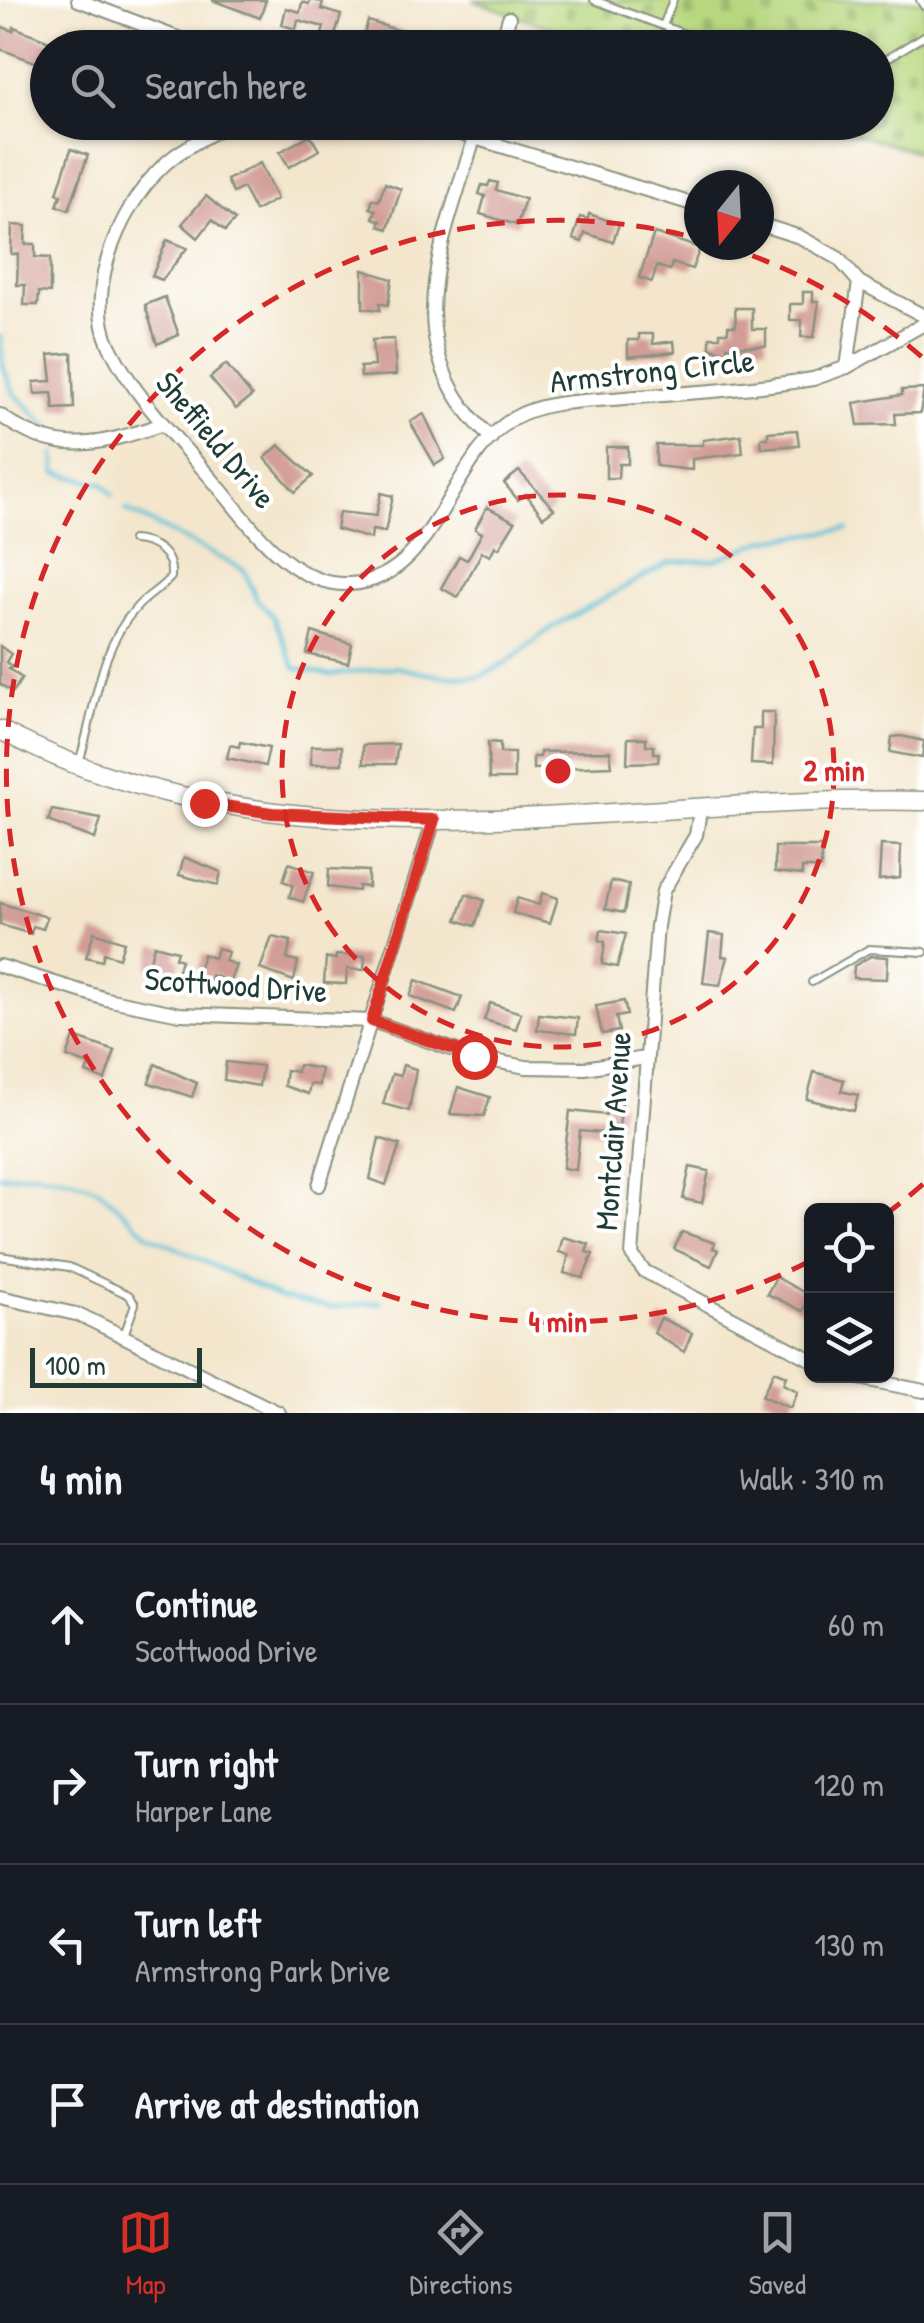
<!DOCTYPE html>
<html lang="en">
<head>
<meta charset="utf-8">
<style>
	body { margin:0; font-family:"Patrick Hand",sans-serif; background:#242831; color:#f1f3f6 }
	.controls { position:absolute; right:30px; bottom:30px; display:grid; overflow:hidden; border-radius:15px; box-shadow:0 2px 8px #0004 }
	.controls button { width:90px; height:90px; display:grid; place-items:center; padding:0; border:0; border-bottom:2px solid #363941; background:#171b24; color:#f1f3f6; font:50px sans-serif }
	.compass { position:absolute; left:684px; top:170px; width:90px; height:90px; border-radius:50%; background:#171b24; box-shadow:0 2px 8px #0004; rotate:198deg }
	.scale { position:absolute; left:30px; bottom:25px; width:172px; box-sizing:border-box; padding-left:10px; border:5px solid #1f3d34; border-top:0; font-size:28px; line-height:35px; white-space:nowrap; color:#1f3d34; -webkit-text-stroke:8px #fff; paint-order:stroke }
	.stop { position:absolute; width:30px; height:30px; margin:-22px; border:8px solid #d93025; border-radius:50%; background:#fff }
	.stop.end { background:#d93025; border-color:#fff; box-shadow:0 2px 10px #0008 }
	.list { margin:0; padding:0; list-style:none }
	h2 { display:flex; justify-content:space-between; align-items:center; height:130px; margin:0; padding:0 40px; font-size:42px }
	h2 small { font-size:32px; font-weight:400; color:#9ea1a6 }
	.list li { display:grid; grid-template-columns:65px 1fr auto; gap:30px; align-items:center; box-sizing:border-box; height:160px; padding:0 40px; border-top:2px solid #363941 }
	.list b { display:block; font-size:38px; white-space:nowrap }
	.list p { margin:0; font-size:32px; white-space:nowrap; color:#9ea1a6 }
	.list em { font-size:32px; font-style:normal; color:#9ea1a6 }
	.icon { flex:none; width:55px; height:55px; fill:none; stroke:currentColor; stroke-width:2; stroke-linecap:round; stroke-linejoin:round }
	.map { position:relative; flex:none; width:924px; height:1413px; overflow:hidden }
	.search { position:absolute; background:#171b24; box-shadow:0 2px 8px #0004; left:30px; right:30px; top:30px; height:110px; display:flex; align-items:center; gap:25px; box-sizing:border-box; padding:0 35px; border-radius:55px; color:#9ea1a6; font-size:38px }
	.sheet { height:770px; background:#171b24 }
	nav { display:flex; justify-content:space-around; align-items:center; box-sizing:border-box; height:140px; border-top:2px solid #363941; background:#171b24; font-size:28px; color:#9ea1a6 }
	nav a { display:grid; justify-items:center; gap:5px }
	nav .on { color:#d93025 }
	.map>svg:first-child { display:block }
	.cemetery { fill:url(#cemetery-stones); stroke:#6b8a59; stroke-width:2.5 }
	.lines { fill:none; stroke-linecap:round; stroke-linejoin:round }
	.stream { stroke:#5ac1d8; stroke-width:4 }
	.building { fill:#d29d96 }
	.service-casing { stroke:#899280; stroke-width:10 }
	.minor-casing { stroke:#899280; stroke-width:16 }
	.secondary-casing { stroke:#899280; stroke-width:21 }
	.service { stroke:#fff; stroke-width:6 }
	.minor { stroke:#fff; stroke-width:12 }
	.secondary { stroke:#fff; stroke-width:18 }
	.route { stroke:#d93025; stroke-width:12 }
	.ring { fill:none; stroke:#d62828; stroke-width:5; stroke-dasharray:18 12 }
	.labels { text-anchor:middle; stroke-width:8; stroke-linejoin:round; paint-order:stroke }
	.street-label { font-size:32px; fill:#1f3d34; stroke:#fff }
	.centre { fill:#d62828; stroke:#fff; stroke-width:5 }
	.ring-label { font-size:30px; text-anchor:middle; font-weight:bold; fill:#d62828; stroke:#fff; stroke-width:8; stroke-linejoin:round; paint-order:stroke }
</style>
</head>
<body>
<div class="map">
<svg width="924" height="1413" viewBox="0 0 924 1413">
	<defs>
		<pattern id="cemetery-stones" width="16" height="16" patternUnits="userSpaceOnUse" patternTransform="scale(2.5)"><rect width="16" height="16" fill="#b7d77e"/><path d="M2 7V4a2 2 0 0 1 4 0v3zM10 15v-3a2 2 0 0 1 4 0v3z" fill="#9db96e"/></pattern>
	</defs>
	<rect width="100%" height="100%" fill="#fff"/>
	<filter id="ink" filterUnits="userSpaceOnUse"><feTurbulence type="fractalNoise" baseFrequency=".01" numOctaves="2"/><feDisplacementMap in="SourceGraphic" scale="20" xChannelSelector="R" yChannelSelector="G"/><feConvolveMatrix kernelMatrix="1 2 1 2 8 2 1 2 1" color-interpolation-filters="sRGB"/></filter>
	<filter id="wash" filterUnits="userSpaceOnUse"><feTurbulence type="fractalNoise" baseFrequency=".0048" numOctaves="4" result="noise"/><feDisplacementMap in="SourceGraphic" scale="40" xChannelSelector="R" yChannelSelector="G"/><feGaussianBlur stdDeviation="2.25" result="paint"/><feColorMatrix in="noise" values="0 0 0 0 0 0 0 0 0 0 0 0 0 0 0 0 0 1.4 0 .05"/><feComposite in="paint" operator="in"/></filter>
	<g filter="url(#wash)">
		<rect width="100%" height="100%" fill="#f3e6cc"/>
		<polygon class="cemetery" points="473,0 924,0 924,154 820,123 876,122 876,48 604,47"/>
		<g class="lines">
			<g class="stream">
				<polyline points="0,336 3,367 14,393 56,435"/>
				<polyline points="55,453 56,473 103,484 113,495"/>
				<polyline points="126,510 244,570 256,598 274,618 295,668 331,675 395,667 440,676 479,677 505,664 551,628 670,562 715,560 766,540 848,529"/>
				<polyline points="0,1176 35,1173 72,1179 100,1190 147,1234 281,1298 331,1308 381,1302"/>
			</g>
		</g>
		<g id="blocks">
			<g class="building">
				<polygon points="212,0 266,0 260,18"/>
				<polygon points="310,0 323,2 321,9 341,15 334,38 322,34 324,27 298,20 296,29 282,25 286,8 300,12 302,2 309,4"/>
				<polygon points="368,21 414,35 410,48 372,48 374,38 364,35"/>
				<polygon points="0,26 13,31 14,27 67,48 48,48 48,67 0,49"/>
				<polygon points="310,135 319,150 289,167 280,152"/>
				<polygon points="71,149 88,155 69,210 57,206 61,195 57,193"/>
				<polygon points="260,163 277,199 255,211 243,188 233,193 227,180"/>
				<polygon points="490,181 498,183 496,190 525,199 517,225 480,214 485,196 479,194 482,185 488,186"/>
				<polygon points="385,183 401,189 388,229 379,226 381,221 373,218 376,210 370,208 373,199 379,201"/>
				<polygon points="206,196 235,220 225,231 212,220 198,238 182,224"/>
				<polygon points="589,214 619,224 613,242 585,233 582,242 573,239 580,217 588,219"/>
				<polygon points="12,225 26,226 25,244 35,244 35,257 50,258 50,293 39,292 38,305 24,305 25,285 17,285 18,254 11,254"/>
				<polygon points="654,233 700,248 692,269 672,263 670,270 657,266 652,282 639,278"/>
				<polygon points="167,240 187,248 162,280 152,276"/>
				<polygon points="363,270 392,279 388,305 380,303 380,310 363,308"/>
				<polygon points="803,292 813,292 813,301 819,301 814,337 801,337 802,320 790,320 790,304 803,304"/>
				<polygon points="165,297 179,335 157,344 145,305"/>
				<polygon points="735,308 752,308 752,329 766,329 766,346 727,346 727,352 710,348 710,337 720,337 720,332 728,332 728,326 736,326"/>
				<polygon points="639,334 653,334 653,344 674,341 675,352 628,357 628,340 639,340"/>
				<polygon points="394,339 396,375 361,377 360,367 374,366 372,340"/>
				<polygon points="72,353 74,408 54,409 52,393 35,394 34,382 52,381 49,355"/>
				<polygon points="226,364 252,396 236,409 210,378"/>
				<polygon points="924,389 920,413 895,414 896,424 858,425 854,403 902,395 902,390"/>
				<polygon points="424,414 445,459 435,465 410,422"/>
				<polygon points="797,430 799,445 762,448 761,438 768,438 768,432"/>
				<polygon points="741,435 743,453 692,459 692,470 656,466 656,445 703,445 703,440"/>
				<polygon points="279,445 313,476 295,492 265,458"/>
				<polygon points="606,447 628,447 628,464 619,464 618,478 606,478"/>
				<polygon points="519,471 554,509 543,517 526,494 518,500 504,483"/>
				<polygon points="381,493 393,496 385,532 372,530 371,539 336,529 339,512 376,516"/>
				<polygon points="487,507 515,522 499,548 495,546 490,556 482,552 458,597 441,588 459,556 467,560 482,533 475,529"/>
				<polygon points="312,632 352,644 348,663 307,654"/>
				<polygon points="0,646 11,654 6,662 12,666 9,669 22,678 13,692 0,684"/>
				<polygon points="761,712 774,712 773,765 751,764 753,729 761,729"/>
				<polygon points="901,736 924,741 922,758 890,752 892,737"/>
				<polygon points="628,738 646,738 646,745 654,746 654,753 659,753 658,762 627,763"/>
				<polygon points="240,742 269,748 265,766 227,758 230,745 239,747"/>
				<polygon points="488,742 500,743 500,753 514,753 514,779 489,779"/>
				<polygon points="398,744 395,764 363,764 363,745"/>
				<rect x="311" y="746" width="31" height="18"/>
				<polygon points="610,751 612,766 533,769 533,757 540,757 540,752"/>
				<polygon points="52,810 101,819 95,839 48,821"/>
				<polygon points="881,845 901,846 900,878 879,880"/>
				<polygon points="775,847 821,847 821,868 802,868 802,875 775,872"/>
				<polygon points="184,857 221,872 218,885 179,875"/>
				<polygon points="289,863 314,872 303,902 289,897 293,885 283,881"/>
				<polygon points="329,869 368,871 368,887 358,886 358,891 328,887"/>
				<polygon points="611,881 629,885 624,913 605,909"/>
				<polygon points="542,893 558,898 550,923 513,913 517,898 539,905"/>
				<polygon points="466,894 484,900 475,926 457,920"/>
				<polygon points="0,903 47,917 43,929 33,926 31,934 0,925"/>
				<polygon points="601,930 626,934 617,967 602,964 605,942 599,941"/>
				<polygon points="94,932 124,942 119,958 104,953 102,961 86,957"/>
				<polygon points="709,933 724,935 722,956 728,957 720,985 703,983"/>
				<polygon points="272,937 291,941 287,959 298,961 294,981 260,969"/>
				<polygon points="154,945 177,951 175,958 181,960 176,976 148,968"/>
				<polygon points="217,948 228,952 225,961 236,965 230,981 211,975 209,983 195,979 203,954 214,958"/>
				<polygon points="336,955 365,956 364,970 347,969 346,984 324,983 326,958 336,959"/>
				<polygon points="871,956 888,957 887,979 853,978 854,966"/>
				<polygon points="416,980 462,997 456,1013 410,996"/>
				<polygon points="624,1001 627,1015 616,1017 619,1031 602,1034 596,1006"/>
				<polygon points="490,1003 521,1013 516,1029 484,1020"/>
				<polygon points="539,1014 578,1018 576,1034 537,1030"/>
				<polygon points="74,1037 115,1051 105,1080 86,1073 89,1065 67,1057"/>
				<polygon points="226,1062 262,1066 259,1086 224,1080"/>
				<polygon points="155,1064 197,1083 192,1097 149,1083"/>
				<polygon points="298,1065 321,1069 319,1085 310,1084 308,1094 284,1086 286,1070 297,1072"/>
				<polygon points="403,1065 416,1069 409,1111 383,1104 392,1074 400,1076"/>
				<polygon points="814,1072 844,1080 841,1091 858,1095 854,1111 807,1099"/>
				<polygon points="458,1087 490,1097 484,1116 450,1114"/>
				<polygon points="608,1102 622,1104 619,1126 614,1125 613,1134 580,1131 576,1170 563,1168 570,1111 606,1115"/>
				<polygon points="379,1138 400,1145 386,1185 370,1179"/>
				<polygon points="690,1167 709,1171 702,1203 683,1199"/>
				<polygon points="682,1232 715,1243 713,1248 718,1250 711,1266 674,1249"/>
				<polygon points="563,1237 589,1244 586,1252 593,1254 583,1278 564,1273 569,1255 559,1252"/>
				<polygon points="776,1277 810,1296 803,1311 767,1294"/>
				<polygon points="661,1318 692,1333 684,1352 654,1333"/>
				<polygon points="774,1371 786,1376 783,1384 798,1391 790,1408 762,1396"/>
			</g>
		</g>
	</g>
	<g filter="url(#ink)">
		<use href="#blocks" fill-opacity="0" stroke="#899280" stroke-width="2.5"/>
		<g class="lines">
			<g class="service-casing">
				<g id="service">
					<polyline points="594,0 722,48"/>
					<polyline points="920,0 924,6"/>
					<polyline points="663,26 673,0"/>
					<polyline points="876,65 924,36"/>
					<path d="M80 759C96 708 98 650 136 608 146 596 161 589 171 577 173 553 154 541 132 540"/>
					<polyline points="812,982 869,949 924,952"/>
					<polyline points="0,1256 69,1267 129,1295 135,1304 124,1335"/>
				</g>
			</g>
			<g class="minor-casing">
				<g id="minor">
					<polyline points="78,0 204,48"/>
					<polyline points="500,48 509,18"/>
					<path d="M231 122C212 134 190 144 172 158 125 195 81 289 110 347 135 398 179 441 216 484 250 524 291 587 350 584 437 579 448 458 514 418 544 400 591 401 625 398 687 393 750 389 813 379L847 367 924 324"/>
					<polyline points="422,122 699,206"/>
					<path d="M479 122C446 237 389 342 491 438"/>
					<polyline points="759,224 800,237 838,258 859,282 924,316"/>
					<polyline points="847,367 859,282"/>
					<path d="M0 415C56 458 101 445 163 424"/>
					<polyline points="700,811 696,835 663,891 657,926 632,1255 644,1271 812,1360"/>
					<polyline points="0,966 106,999 180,1014 372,1021 474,1057 526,1067 585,1068 645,1058"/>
					<polyline points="319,1185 434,820"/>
					<polyline points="0,1297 80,1315 279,1413"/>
					<polyline points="849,1376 924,1391"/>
				</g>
			</g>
			<g class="secondary-casing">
				<path id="secondary" d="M0 730C288 882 616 794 924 801"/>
			</g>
			<use href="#service" class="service"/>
			<use href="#minor" class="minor"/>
			<use href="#secondary" class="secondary"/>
		</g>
	</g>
	<g class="lines" filter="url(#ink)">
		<polyline class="route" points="204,803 272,813 434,820 372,1021 474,1056"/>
	</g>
	<g class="ring">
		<circle cx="558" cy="771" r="276"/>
		<path d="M923 1184A551 551 0 0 1 890 1211M808 1262A551 551 0 1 1 696 238M724 246A551 551 0 0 1 923 358"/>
	</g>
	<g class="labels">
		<g class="street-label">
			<text transform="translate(652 371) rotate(-6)" y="11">Armstrong Circle</text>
			<text transform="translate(216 440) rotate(50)" y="11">Sheffield Drive</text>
			<text transform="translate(236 985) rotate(4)" y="11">Scottwood Drive</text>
			<text transform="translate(613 1131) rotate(-86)" y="11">Montclair Avenue</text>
		</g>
	</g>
	<circle cx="558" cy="771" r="15" class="centre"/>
	<g class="ring-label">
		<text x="834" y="781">2 min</text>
		<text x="558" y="1332">4 min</text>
	</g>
</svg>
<div class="controls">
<button><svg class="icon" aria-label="locate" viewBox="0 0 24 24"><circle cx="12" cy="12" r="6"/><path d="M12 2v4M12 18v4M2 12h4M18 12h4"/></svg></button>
<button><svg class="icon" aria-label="layers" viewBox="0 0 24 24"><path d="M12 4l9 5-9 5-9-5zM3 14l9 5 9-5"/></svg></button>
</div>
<svg class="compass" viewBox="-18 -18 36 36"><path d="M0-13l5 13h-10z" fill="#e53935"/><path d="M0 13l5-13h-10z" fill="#9ea1a6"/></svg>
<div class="scale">100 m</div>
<div class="stop" style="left:474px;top:1056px"></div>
<div class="stop end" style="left:204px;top:803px"></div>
<div class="search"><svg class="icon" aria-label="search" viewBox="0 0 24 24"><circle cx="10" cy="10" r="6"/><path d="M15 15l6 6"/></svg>Search here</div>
</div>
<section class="sheet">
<h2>4 min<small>Walk · 310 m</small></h2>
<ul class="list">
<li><svg class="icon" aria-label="ahead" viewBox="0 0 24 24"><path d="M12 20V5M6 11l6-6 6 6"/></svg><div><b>Continue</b><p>Scottwood Drive</p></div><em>60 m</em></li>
<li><svg class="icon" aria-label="right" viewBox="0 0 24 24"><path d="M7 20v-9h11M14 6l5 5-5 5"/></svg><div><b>Turn right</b><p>Harper Lane</p></div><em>120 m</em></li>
<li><svg class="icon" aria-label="left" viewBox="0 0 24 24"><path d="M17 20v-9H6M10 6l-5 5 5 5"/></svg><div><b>Turn left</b><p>Armstrong Park Drive</p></div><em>130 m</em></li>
<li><svg class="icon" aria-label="arrive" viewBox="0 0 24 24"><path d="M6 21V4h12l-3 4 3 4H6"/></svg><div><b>Arrive at destination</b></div></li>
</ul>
</section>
<nav>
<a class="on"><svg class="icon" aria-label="map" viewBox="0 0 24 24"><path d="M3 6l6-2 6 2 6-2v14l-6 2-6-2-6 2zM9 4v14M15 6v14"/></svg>Map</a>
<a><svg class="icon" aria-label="directions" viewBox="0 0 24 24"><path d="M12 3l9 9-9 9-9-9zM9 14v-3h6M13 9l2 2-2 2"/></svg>Directions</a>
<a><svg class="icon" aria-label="saved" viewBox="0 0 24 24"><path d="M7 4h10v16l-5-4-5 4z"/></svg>Saved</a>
</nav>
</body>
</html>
